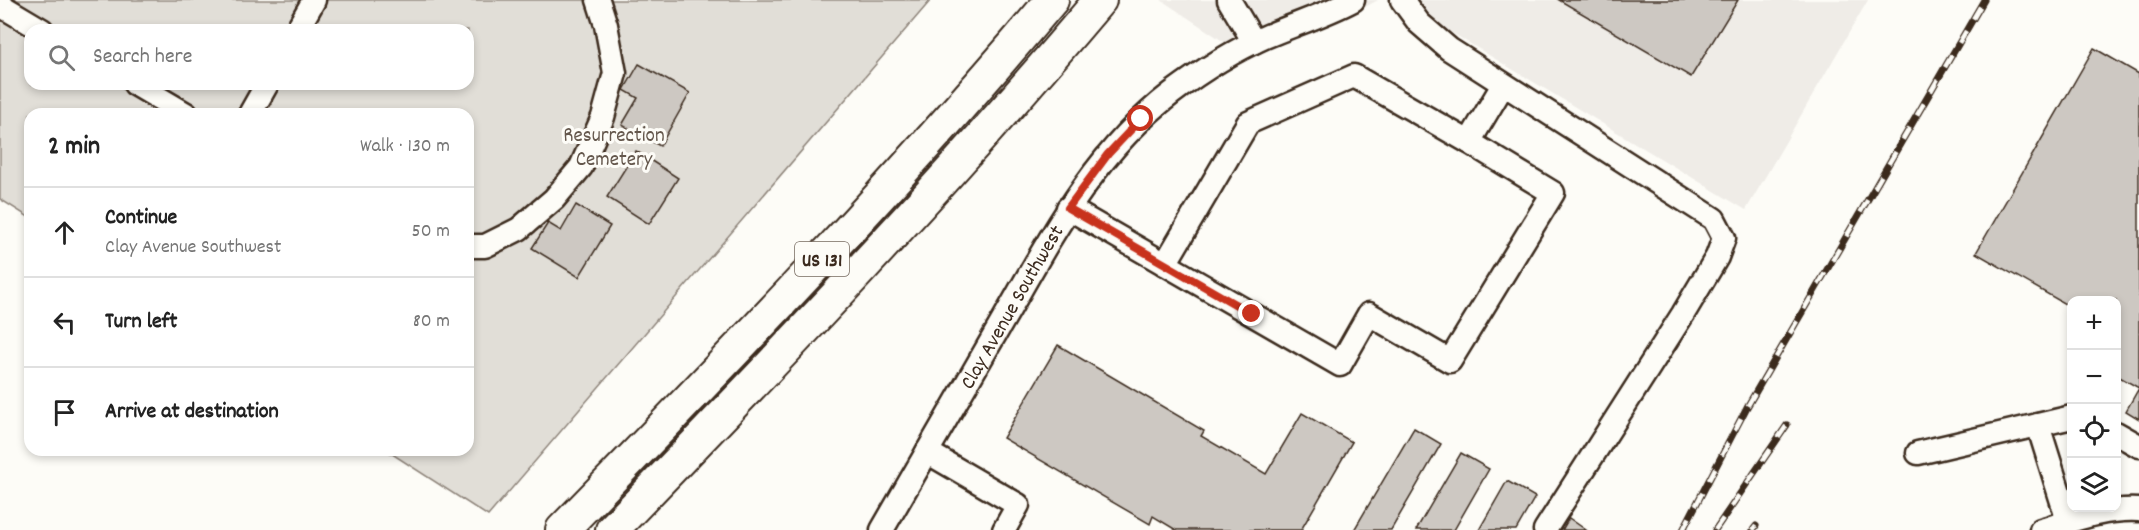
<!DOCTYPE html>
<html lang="en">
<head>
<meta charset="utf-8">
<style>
	body { margin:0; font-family:Dekko,sans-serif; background:#f2f2f2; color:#222 }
	.controls { position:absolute; right:18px; bottom:18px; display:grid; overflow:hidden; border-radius:12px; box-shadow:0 3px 9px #0003 }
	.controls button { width:54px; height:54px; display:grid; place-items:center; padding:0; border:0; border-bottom:2px solid #e0e0e0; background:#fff; color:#222; font:30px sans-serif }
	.stop { position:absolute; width:18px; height:18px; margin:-14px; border:4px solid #c8321e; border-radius:50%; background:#fff }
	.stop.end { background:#c8321e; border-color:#fff; box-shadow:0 2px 6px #0008 }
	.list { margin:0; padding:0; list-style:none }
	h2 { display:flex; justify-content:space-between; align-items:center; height:78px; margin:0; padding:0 24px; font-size:26px }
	h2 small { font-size:20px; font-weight:400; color:#767676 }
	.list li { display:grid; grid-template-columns:39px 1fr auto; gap:18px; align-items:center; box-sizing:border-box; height:90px; padding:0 24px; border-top:2px solid #e0e0e0 }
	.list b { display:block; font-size:22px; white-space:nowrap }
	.list p { margin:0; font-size:20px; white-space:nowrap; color:#767676 }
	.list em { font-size:20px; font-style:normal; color:#767676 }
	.icon { flex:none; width:33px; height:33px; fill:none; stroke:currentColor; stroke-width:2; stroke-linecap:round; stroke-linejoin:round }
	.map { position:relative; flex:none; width:2139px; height:530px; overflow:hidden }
	.search { position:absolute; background:#fff; box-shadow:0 3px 9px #0003; left:24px; top:24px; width:450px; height:66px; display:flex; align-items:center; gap:15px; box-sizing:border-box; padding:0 21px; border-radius:18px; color:#767676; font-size:22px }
	.panel { position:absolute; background:#fff; box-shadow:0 3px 9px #0003; left:24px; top:108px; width:450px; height:348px; border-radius:18px }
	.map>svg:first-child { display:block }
	.built { fill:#efece7 }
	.green { fill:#e1ded7; stroke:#8e847a; stroke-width:1.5; fill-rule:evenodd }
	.building { fill:#cdc8c2; stroke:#3b2a1e; stroke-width:1.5 }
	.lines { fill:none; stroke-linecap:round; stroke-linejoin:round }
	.minor-casing { stroke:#3b2a1e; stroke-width:27 }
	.highway-casing { stroke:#3b2a1e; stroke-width:36 }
	.minor { stroke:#fdfcf7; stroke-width:22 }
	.highway { stroke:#fdfcf7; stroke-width:32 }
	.rail-casing { stroke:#3b2a1e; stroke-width:7 }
	.rail { stroke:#fdfcf7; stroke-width:4.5; stroke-dasharray:14; stroke-linecap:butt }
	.route { stroke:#c8321e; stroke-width:8 }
	.labels { text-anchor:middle; stroke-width:6; stroke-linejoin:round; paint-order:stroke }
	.shield { fill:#fdfcf7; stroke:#75695f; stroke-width:1.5 }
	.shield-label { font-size:20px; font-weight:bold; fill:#3b2a1e }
	.park-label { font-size:21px; fill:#64574c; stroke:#fdfcf7 }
	.street-label { font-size:21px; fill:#3b2a1e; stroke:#fdfcf7 }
</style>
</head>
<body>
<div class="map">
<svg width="2139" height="530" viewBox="0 0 2139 530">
	<rect width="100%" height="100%" fill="#fdfcf7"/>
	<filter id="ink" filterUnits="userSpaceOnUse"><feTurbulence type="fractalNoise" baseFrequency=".0167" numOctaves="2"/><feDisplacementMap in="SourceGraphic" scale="12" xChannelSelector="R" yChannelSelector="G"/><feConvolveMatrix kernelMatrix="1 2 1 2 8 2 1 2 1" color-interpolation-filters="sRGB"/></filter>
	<g filter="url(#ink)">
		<g class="built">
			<polygon points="1161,0 1378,0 1349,16 1247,57"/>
			<polygon points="1416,0 1868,0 1746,210 1444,28"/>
		</g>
		<path class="green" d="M0 0H931L488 516 386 450H468V114H30V218L0 199ZM30 30H468V84H30Z"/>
		<g class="building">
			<polygon points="1559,0 1738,0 1691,77"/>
			<polygon points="2094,48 2139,74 2139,419 2126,411 2139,388 2116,375 2116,300 2072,300 2072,308 1976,253"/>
			<polygon points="639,64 690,93 660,146 622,125 638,98 624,90"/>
			<polygon points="636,151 678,178 649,224 607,197"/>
			<polygon points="576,205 610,226 579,277 532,248 548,223 561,231"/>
			<polygon points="1058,345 1204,431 1201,436 1266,474 1302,413 1352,442 1301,530 1176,530 1153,516 1150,524 1003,438"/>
			<polygon points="1414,428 1441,444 1391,530 1354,530"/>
			<polygon points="1461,453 1489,469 1454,530 1416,530"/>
			<polygon points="1507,481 1535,497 1516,530 1479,530"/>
			<polygon points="1569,518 1586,530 1562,530"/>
		</g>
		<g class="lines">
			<g class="minor-casing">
				<g id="minor">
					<polyline points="1229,0 1254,42"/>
					<polyline points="1402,0 1419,23 1449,49 1714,219 1724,238 1717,257 1683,314 1545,530"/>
					<polyline points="0,5 42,30"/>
					<polyline points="297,30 314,0"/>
					<polyline points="135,84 186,114"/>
					<polyline points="250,114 267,84"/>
					<polyline points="1068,208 1340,365 1369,314 1450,361 1553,193 1469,142"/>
					<polyline points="468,246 485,246 519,229 554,199 581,167 603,117 615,73 606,25 598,0"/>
					<polyline points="1165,264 1248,123 1354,76 1469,142 1503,85"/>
					<polyline points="2038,425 2068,521"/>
					<polyline points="2116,433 2139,446"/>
					<polyline points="927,452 1018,505 1004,530"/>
					<polyline points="1918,453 2072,417"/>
					<path id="s1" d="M882 530C923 459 964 388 1005 317 1052 235 1095 152 1172 93 1200 72 1233 51 1265 37 1295 24 1325 15 1353 0"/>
					<path d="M2041 530C2074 520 2105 508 2139 510"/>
				</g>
			</g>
			<g class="highway-casing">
				<g id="highway">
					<path d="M562 530C730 358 897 184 1052 0"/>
					<path d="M612 530C779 358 945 184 1100 0"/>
				</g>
			</g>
			<use href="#minor" class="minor"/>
			<use href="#highway" class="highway"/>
			<g class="rail-casing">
				<g id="rail">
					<polyline points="1683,530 1747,407 1984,0"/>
					<polyline points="1715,530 1787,425"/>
					<polyline points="1753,530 1756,526"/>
				</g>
			</g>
			<use href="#rail" class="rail"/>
		</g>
	</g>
	<g class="lines" filter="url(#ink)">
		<polyline class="route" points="1141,119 1108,154 1068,208 1252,314"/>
	</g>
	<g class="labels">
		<rect class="shield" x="795" y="242" width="54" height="34" rx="4.5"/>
		<g class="shield-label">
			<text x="822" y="266">US 131</text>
		</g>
		<g class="park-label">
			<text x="614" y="141">Resurrection<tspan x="614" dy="24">Cemetery</tspan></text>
		</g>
		<g class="street-label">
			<text dy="7" stroke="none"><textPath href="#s1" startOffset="258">Clay Avenue Southwest</textPath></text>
		</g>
	</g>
</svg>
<div class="controls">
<button>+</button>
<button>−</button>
<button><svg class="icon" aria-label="locate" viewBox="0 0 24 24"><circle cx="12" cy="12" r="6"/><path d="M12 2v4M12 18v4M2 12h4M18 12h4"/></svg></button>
<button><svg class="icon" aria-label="layers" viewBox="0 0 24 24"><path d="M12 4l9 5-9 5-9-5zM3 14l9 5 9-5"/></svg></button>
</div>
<div class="stop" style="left:1141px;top:119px"></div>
<div class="stop end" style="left:1252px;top:314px"></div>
<div class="search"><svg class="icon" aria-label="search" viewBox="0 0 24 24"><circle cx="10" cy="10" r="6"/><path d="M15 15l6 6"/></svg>Search here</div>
<section class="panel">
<h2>2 min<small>Walk · 130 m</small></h2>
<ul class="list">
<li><svg class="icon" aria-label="ahead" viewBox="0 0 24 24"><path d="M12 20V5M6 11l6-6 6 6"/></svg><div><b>Continue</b><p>Clay Avenue Southwest</p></div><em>50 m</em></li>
<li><svg class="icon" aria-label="left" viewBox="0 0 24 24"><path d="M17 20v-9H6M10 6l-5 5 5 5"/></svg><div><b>Turn left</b></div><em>80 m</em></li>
<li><svg class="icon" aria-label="arrive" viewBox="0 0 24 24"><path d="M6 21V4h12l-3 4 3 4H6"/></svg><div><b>Arrive at destination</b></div></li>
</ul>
</section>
</div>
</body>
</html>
